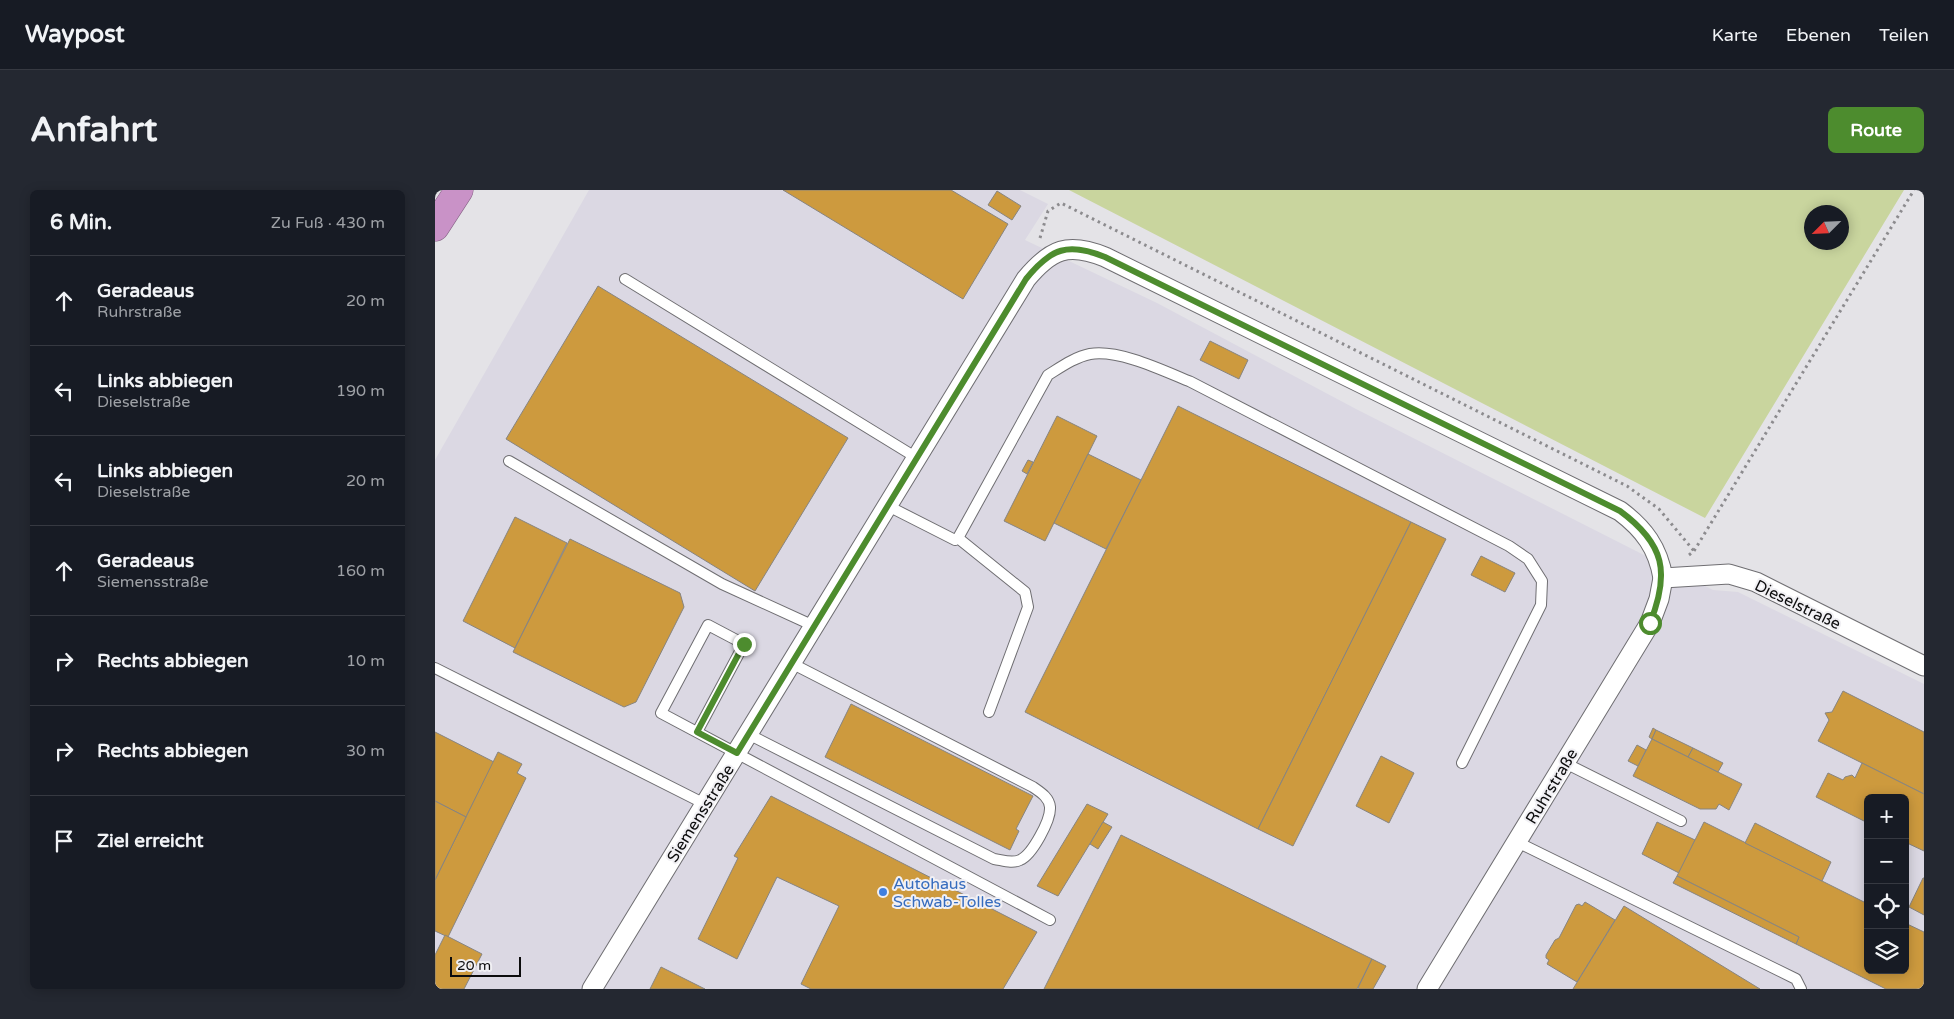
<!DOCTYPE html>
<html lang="de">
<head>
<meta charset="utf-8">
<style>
	body { margin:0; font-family:"Varela Round",sans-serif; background:#242831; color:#f1f3f6 }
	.controls { position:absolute; right:15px; bottom:15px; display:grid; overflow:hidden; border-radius:8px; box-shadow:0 2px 12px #0003 }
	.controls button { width:45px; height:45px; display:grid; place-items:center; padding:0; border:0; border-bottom:1px solid #363941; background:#171b24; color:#f1f3f6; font:25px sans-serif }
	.compass { position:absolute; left:1369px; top:15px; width:45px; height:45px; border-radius:50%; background:#171b24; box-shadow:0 2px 12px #0003; rotate:246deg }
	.scale { position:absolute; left:15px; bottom:12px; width:71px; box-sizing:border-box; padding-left:5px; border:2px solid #0c0c0d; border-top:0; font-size:14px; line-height:18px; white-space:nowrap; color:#0c0c0d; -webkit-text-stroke:4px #f1f0f4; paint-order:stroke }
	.stop { position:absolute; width:15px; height:15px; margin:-11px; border:4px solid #4d8c2e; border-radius:50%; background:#fff }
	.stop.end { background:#4d8c2e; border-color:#fff; box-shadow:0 1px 5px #0008 }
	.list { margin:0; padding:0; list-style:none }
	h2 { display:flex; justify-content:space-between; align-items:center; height:65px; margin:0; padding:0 20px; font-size:21px }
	h2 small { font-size:16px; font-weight:400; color:#9ea1a6 }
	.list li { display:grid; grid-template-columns:32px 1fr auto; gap:15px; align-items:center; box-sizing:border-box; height:90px; padding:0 20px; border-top:1px solid #363941 }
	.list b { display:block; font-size:19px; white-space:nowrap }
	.list p { margin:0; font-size:16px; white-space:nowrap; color:#9ea1a6 }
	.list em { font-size:16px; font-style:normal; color:#9ea1a6 }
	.icon { flex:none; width:28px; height:28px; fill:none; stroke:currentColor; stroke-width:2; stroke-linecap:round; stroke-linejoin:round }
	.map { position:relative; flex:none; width:1489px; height:799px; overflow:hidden; border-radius:8px }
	header { display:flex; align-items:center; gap:30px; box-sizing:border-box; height:70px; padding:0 25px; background:#171b24; border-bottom:1px solid #363941 }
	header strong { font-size:24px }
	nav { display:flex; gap:28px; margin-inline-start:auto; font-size:18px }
	.intro { display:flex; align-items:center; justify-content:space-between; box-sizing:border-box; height:120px; padding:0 30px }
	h1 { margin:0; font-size:35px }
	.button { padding:12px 22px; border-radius:8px; background:#4d8c2e; color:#fff; font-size:18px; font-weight:700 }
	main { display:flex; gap:30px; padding:0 30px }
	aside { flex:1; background:#171b24; border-radius:8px; box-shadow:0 2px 12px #0003 }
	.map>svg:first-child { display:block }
	.built { fill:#dbd8e3; fill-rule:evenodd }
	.green { fill:#c9d59e; fill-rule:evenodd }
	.building { fill:#cd9a3e; stroke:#878480 }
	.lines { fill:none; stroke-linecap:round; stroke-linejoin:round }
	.service-casing { stroke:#6f6e72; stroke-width:12 }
	.minor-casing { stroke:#6f6e72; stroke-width:21 }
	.motorway-casing { stroke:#876386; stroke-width:29 }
	.path { stroke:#8c8b8e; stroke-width:3; stroke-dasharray:2.5 4; stroke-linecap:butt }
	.service { stroke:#fff; stroke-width:10 }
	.minor { stroke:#fff; stroke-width:19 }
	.motorway { stroke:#c992c7; stroke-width:28 }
	.route { stroke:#4d8c2e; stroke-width:6 }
	.shop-dot { fill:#3f7fe0; stroke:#f1f0f4; stroke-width:2 }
	.labels { text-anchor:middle; stroke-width:4; stroke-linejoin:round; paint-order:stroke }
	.street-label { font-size:16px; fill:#0c0c0d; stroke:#f1f0f4 }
	.shop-label { font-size:16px; fill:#366cbe; stroke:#f1f0f4; text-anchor:start }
</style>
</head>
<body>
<header>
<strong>Waypost</strong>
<nav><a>Karte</a><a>Ebenen</a><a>Teilen</a></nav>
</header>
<div class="intro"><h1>Anfahrt</h1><a class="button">Route</a></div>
<main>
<aside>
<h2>6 Min.<small>Zu Fuß · 430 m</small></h2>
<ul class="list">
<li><svg class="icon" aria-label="ahead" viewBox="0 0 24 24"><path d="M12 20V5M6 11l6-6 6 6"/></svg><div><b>Geradeaus</b><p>Ruhrstraße</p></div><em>20 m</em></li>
<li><svg class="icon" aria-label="left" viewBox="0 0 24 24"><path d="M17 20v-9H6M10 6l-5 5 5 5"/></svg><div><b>Links abbiegen</b><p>Dieselstraße</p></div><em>190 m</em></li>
<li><svg class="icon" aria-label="left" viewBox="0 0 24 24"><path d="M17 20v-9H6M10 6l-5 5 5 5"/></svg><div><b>Links abbiegen</b><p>Dieselstraße</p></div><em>20 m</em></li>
<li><svg class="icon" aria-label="ahead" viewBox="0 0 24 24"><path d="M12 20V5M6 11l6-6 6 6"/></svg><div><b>Geradeaus</b><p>Siemensstraße</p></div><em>160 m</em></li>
<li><svg class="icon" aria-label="right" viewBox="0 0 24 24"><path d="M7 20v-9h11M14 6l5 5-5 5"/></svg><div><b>Rechts abbiegen</b></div><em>10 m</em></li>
<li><svg class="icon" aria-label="right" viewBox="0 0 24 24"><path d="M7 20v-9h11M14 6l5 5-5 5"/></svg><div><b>Rechts abbiegen</b></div><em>30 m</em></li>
<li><svg class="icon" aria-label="arrive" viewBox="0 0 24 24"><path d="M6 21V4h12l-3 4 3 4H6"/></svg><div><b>Ziel erreicht</b></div></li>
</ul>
</aside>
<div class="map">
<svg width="1489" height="799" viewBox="0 0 1489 799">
	<rect width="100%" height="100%" fill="#e4e3e7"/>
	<path class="built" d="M154 0H585L613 14 590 50 722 113 921 219 1278 400 1303 402 1489 494V799H0V270ZM1433 608H1470V780H1433Z"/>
	<path class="green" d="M634 0H1469L1270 328ZM1376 22H1406V52H1376Z"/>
	<g class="building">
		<polygon points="348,0 516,0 573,34 528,109"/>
		<polygon points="562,1 586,16 577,30 553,15"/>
		<polygon points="163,96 413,248 320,401 71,249"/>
		<polygon points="775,151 813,170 804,189 765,170"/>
		<polygon points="743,216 976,332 823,639 590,522"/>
		<polygon points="622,226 662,246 610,351 569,331"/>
		<polygon points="653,264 706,290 671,359 619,333"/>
		<polygon points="593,270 598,272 592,284 587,281"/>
		<polygon points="80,327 132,353 80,458 28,431"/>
		<polygon points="976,332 1011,349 858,656 823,639"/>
		<polygon points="135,349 245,403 249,417 201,512 189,517 78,462"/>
		<polygon points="1046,366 1080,383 1070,402 1036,385"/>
		<polygon points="1408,501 1489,542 1489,604 1383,551 1394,530 1390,523 1397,522"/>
		<polygon points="416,514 598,606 581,639 584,641 575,660 390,567"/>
		<polygon points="1218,538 1221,540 1217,549 1214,547"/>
		<polygon points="1221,540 1258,558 1253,567 1217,549"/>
		<polygon points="0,542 59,572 31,627 0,611"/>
		<polygon points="1217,549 1307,594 1294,620 1284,614 1281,619 1265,619 1198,586"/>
		<polygon points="1202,555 1211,560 1203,576 1193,571"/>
		<polygon points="1258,558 1288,573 1283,582 1253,567"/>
		<polygon points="63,562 87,574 82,583 91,588 13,747 0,741 0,690"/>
		<polygon points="946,566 979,583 954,633 921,616"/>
		<polygon points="1427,573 1489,604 1489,661 1470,652 1470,608 1433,608 1433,633 1381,607 1393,583 1408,590 1410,587 1417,585 1420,588"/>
		<polygon points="336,606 602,742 568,799 376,799 366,794 404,716 342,687 302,769 263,749 303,668 299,666"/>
		<polygon points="0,611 31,627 0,690"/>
		<polygon points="652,614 673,624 623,706 602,696"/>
		<polygon points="668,632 677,637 663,659 655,654"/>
		<polygon points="1222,632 1260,650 1244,683 1207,664"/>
		<polygon points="1269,632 1433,714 1433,780 1470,780 1470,733 1489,742 1489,799 1451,799 1361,754 1364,747 1242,686"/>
		<polygon points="1320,633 1396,672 1387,691 1310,653"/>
		<polygon points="686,645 937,769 922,799 609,799"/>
		<polygon points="1242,686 1364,747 1361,754 1238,693"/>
		<polygon points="1488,688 1489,688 1489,725 1474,717"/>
		<polygon points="1150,712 1180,730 1142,792 1112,774 1114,770 1111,768 1111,765 1120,750 1124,748 1141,715 1144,714 1147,716"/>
		<polygon points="1189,716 1325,799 1138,799"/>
		<polygon points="10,745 47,764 29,799 0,799 0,765"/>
		<polygon points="937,769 951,776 938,799 925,799 923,798"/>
		<polygon points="226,777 270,799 215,799"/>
	</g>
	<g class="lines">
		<g class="service-casing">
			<g id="service">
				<polyline points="190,89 482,268"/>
				<polyline points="74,271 287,394 379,436"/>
				<path d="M453 316 520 350 523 348 613 185C626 177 640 167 655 164 684 159 729 181 756 192L1074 356 1093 369 1107 391 1106 415 1027 573"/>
				<polyline points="523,348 590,402 593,417 554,522"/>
				<polyline points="0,478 270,614"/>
				<polyline points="262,542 309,454 273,435 226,523 615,730"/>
				<path d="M313 544 559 669C567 670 577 674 585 670 597 665 616 630 615 617 614 607 605 602 598 597L356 473"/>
				<polyline points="1130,573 1246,631"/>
				<polyline points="1082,652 1361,789 1366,799"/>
			</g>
		</g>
		<g class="minor-casing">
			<g id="minor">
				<path d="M157 799 591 89C616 59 633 52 670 67L1185 321C1209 339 1223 358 1228 388L1294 384 1321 392 1489 476"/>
				<polyline points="992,799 1215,433 1224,409 1228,388"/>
			</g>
		</g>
		<g class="motorway-casing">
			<polyline id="motorway" points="0,37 24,0"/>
		</g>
		<g class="path">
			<polyline points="605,48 613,21 626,13 1192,296 1224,319 1259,361"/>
			<polyline points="1254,365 1259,361 1479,0"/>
		</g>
		<use href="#service" class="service"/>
		<use href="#minor" class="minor"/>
		<use href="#motorway" class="motorway"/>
	</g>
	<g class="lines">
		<path class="route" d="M309 454 262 542 302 563 591 89C616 58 633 52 670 67L1185 321C1230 354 1235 383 1215 433"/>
	</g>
	<circle class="shop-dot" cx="448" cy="702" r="5"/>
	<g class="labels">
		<g class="street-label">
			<text transform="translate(1363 414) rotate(26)" y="6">Dieselstraße</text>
			<text transform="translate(1116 596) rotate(-59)" y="6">Ruhrstraße</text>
			<text transform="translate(265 623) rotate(-58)" y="6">Siemensstraße</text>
		</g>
		<g class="shop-label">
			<text x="458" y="699">Autohaus<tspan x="458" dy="18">Schwab-Tolles</tspan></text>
		</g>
	</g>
</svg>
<div class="controls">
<button>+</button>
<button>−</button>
<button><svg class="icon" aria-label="locate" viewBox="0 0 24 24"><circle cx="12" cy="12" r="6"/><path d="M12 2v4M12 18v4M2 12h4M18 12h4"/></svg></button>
<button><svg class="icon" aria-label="layers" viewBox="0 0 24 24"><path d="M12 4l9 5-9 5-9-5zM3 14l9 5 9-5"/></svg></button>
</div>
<svg class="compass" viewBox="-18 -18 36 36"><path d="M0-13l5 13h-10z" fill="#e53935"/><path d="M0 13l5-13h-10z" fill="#9ea1a6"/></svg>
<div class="scale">20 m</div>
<div class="stop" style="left:1215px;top:433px"></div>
<div class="stop end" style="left:309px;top:454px"></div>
</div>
</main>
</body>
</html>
